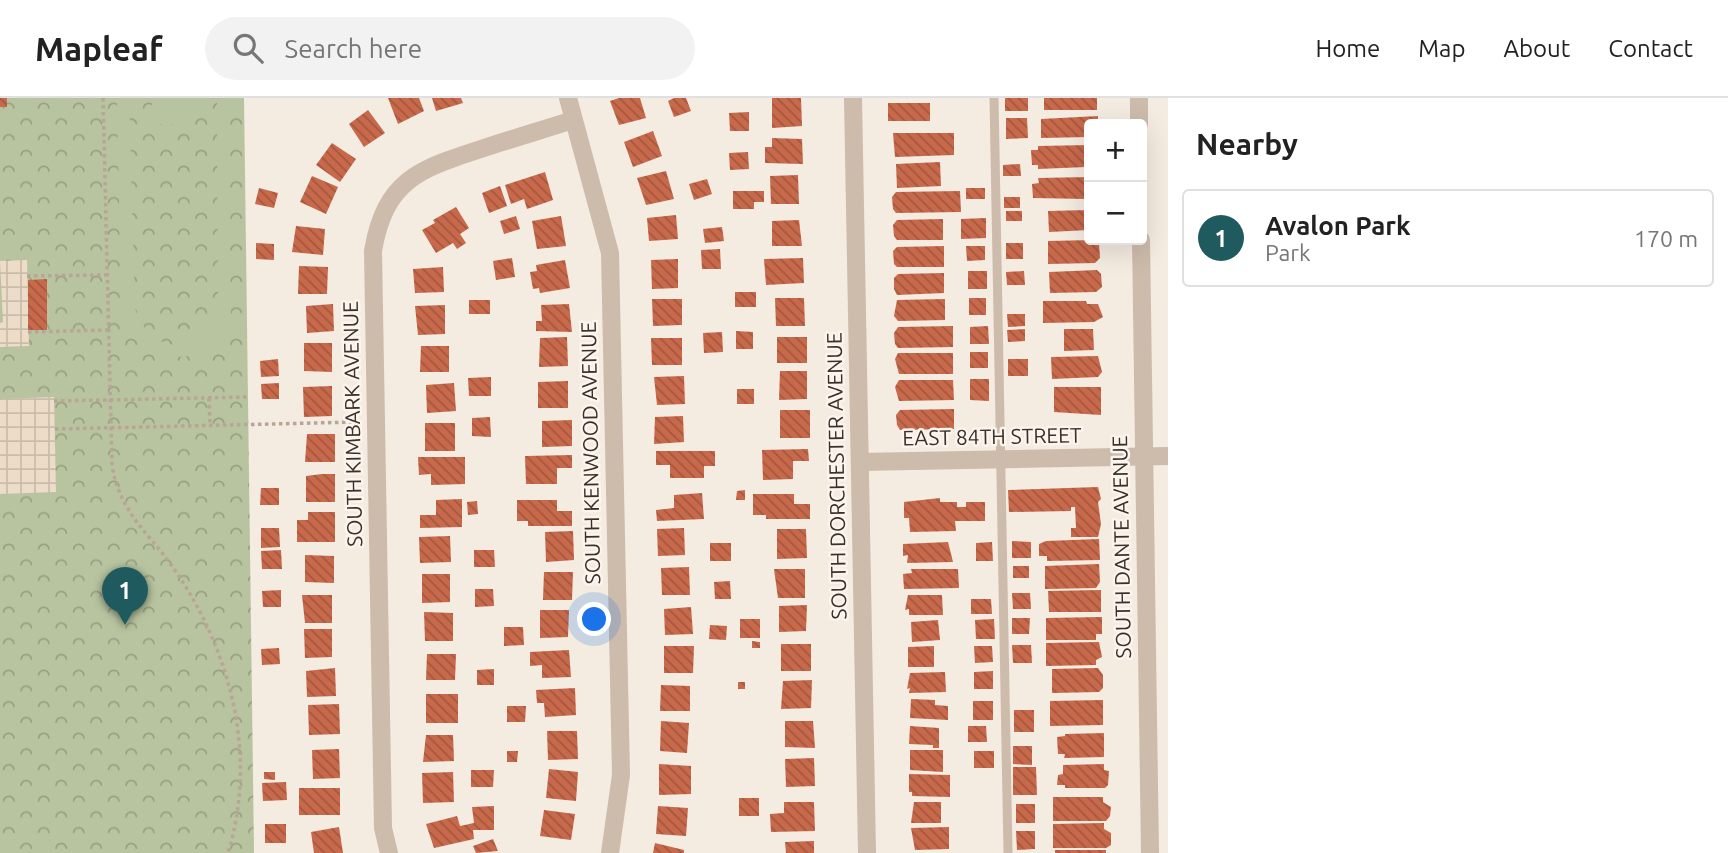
<!DOCTYPE html>
<html lang="en">
<head>
<meta charset="utf-8">
<style>
	body { margin:0; font-family:Ubuntu,sans-serif; background:#f2f2f2; color:#222 }
	.controls { position:absolute; right:21px; top:21px; display:grid; overflow:hidden; border-radius:7px; box-shadow:0 7px 28px #0002 }
	.controls button { width:63px; height:63px; display:grid; place-items:center; padding:0; border:0; border-bottom:2px solid #e0e0e0; background:#fff; color:#222; font:35px sans-serif }
	.you { position:absolute; left:595px; top:522px; width:24px; height:24px; margin:-18px; border:5px solid #fff; border-radius:50%; background:#1a73e8; box-shadow:0 0 0 10px #1a73e833 }
	.badge { display:grid; place-items:center; width:46px; height:46px; border-radius:50%; background:#1f5a5e; color:#fff; font-size:23px; font-weight:700 }
	.pin { position:absolute; translate:-50% -58px; filter:drop-shadow(0 2px 4px #0008) }
	.pin::after { content:''; position:absolute; top:37px; width:24px; height:21px; background:inherit; clip-path:polygon(0 0,100% 0,50% 100%) }
	.list { margin:0; padding:0; list-style:none }
	h2 { display:flex; justify-content:space-between; align-items:center; height:91px; margin:0; padding:0 28px; font-size:30px }
	h2 small { font-size:23px; font-weight:400; color:#767676 }
	.list li { display:grid; grid-template-columns:46px 1fr auto; gap:21px; align-items:center; box-sizing:border-box; height:98px; margin:0 14px 14px; padding:0 14px; border:2px solid #e0e0e0; border-radius:7px }
	.list b { display:block; font-size:26px; white-space:nowrap }
	.list p { margin:0; font-size:23px; white-space:nowrap; color:#767676 }
	.list em { font-size:23px; font-style:normal; color:#767676 }
	.icon { flex:none; width:38px; height:38px; fill:none; stroke:currentColor; stroke-width:2; stroke-linecap:round; stroke-linejoin:round }
	.map { position:relative; flex:none; width:1168px; height:755px; overflow:hidden }
	header { display:flex; align-items:center; gap:42px; box-sizing:border-box; height:98px; padding:0 35px; background:#fff; border-bottom:2px solid #e0e0e0 }
	header strong { font-size:33px }
	nav { display:flex; gap:38px; margin-inline-start:auto; font-size:24px }
	.search { width:490px; height:63px; background:#f2f2f2; display:flex; align-items:center; gap:18px; box-sizing:border-box; padding:0 24px; border-radius:38px; color:#767676; font-size:26px }
	main { display:flex }
	aside { flex:1; background:#fff }
	.map>svg:first-child { display:block }
	.forest { fill:url(#forest-crowns) }
	.pitch { fill:#b8c4a0 }
	.plaza { fill:url(#plaza-grid) }
	.building { fill:url(#building-back-hatch) }
	.lines { fill:none; stroke-linecap:round; stroke-linejoin:round }
	.path { stroke:#b9a596; stroke-width:3.5; stroke-dasharray:3.5 3.5; stroke-linecap:butt }
	.service { stroke:#cdbbac; stroke-width:9 }
	.minor { stroke:#cdbbac; stroke-width:18 }
	.labels { text-anchor:middle; stroke-width:5; stroke-linejoin:round; paint-order:stroke }
	.street-label { font-size:21px; fill:#3b302b; stroke:#fbf5ee }
</style>
</head>
<body>
<header>
<strong>Mapleaf</strong>
<div class="search"><svg class="icon" aria-label="search" viewBox="0 0 24 24"><circle cx="10" cy="10" r="6"/><path d="M15 15l6 6"/></svg>Search here</div>
<nav><a>Home</a><a>Map</a><a>About</a><a>Contact</a></nav>
</header>
<main>
<div class="map">
<svg width="1168" height="755" viewBox="0 0 1168 755">
	<defs>
		<pattern id="forest-crowns" width="20" height="18" patternUnits="userSpaceOnUse" patternTransform="scale(1.75)"><rect width="20" height="18" fill="#b8c4a0"/><path d="M2 6a3 3 0 1 1 6 0M12 15a3 3 0 1 1 6 0" fill="none" stroke="#97a083"/></pattern>
		<pattern id="plaza-grid" width="8" height="8" patternUnits="userSpaceOnUse" patternTransform="scale(1.75)"><rect width="8" height="8" fill="#ecdcc8"/><path d="M0 4h8M4 0v8" fill="none" stroke="#cbbdac"/></pattern>
		<pattern id="building-back-hatch" width="6" height="6" patternUnits="userSpaceOnUse" patternTransform="scale(1.75)"><rect width="6" height="6" fill="#c8694b"/><path d="M-1 5l2 2M0 0l6 6M5-1l2 2" fill="none" stroke="#a4573f"/></pattern>
	</defs>
	<rect width="100%" height="100%" fill="#f4ebe1"/>
	<polygon class="forest" points="0,0 244,0 254,755 0,755"/>
	<g class="pitch">
		<path d="M117 0H129L135 210C148 255 199 261 218 217L217 0H228L231 221C210 281 128 266 121 201Z"/>
		<polygon points="152,0 193,0 194,26 152,26"/>
	</g>
	<g class="plaza">
		<polygon points="27,162 29,248 0,249 0,225 3,224 0,163"/>
		<polygon points="54,299 56,394 0,396 0,301"/>
	</g>
	<g class="building">
		<rect x="0" y="0" width="7" height="9"/>
		<polygon points="388,0 419,0 424,13 398,26"/>
		<polygon points="432,0 461,0 463,5 436,13"/>
		<polygon points="619,0 640,0 646,20 619,27 610,3"/>
		<polygon points="674,0 686,0 691,13 674,19 668,3"/>
		<polygon points="772,0 801,0 802,28 772,30"/>
		<rect x="1005" y="0" width="23" height="13"/>
		<rect x="1044" y="0" width="53" height="12"/>
		<rect x="888" y="5" width="42" height="18"/>
		<polygon points="368,12 385,35 364,49 349,26"/>
		<polygon points="749,14 749,33 730,33 729,15"/>
		<polygon points="1098,18 1098,26 1089,26 1089,39 1041,40 1041,21"/>
		<polygon points="1006,20 1027,20 1028,40 1006,41"/>
		<polygon points="653,33 662,58 633,69 624,44"/>
		<polygon points="893,35 954,35 954,57 895,59"/>
		<polygon points="772,40 802,41 803,66 765,65 765,49 772,49"/>
		<polygon points="332,45 356,61 340,84 316,67"/>
		<polygon points="1089,47 1089,65 1086,65 1086,69 1038,71 1038,67 1032,67 1031,52 1038,52 1038,48"/>
		<polygon points="748,54 749,71 730,72 729,55"/>
		<polygon points="940,64 941,88 897,90 896,66"/>
		<polygon points="1020,66 1021,78 1003,78 1003,67"/>
		<polygon points="666,73 674,101 646,107 637,80"/>
		<polygon points="545,74 553,102 527,111 524,101 511,106 505,87"/>
		<polygon points="798,77 799,106 771,106 770,78"/>
		<polygon points="312,78 338,89 326,116 300,104"/>
		<polygon points="1089,79 1087,101 1033,100 1032,86 1039,85 1038,80"/>
		<polygon points="707,81 712,96 694,102 689,86"/>
		<polygon points="500,88 507,108 489,115 482,95"/>
		<polygon points="259,90 278,95 274,110 255,106"/>
		<rect x="966" y="90" width="19" height="11"/>
		<polygon points="733,93 764,93 764,104 754,104 754,111 733,111"/>
		<polygon points="960,93 961,114 896,115 893,111 892,99 896,94"/>
		<rect x="1004" y="99" width="16" height="11"/>
		<polygon points="456,109 469,130 460,136 466,145 457,151 453,145 436,155 422,132 435,125 433,122"/>
		<polygon points="1089,112 1089,132 1049,134 1048,113"/>
		<rect x="1006" y="113" width="16" height="10"/>
		<polygon points="676,117 678,141 649,143 647,120"/>
		<polygon points="516,118 520,131 504,136 500,123"/>
		<polygon points="561,118 566,148 537,151 532,123"/>
		<polygon points="986,120 986,140 961,141 961,121"/>
		<polygon points="943,121 943,142 897,142 894,138 893,127 897,122"/>
		<polygon points="799,122 802,148 772,148 772,123"/>
		<polygon points="296,128 325,131 323,157 292,154"/>
		<polygon points="722,129 724,143 705,145 703,131"/>
		<polygon points="1093,142 1099,145 1100,160 1095,165 1048,166 1048,143"/>
		<polygon points="256,145 274,146 274,162 256,161"/>
		<rect x="1006" y="145" width="17" height="16"/>
		<polygon points="944,148 944,169 897,169 894,166 893,153 897,149"/>
		<polygon points="966,148 985,148 985,162 967,163"/>
		<polygon points="720,151 721,171 702,171 701,152"/>
		<polygon points="512,160 515,179 496,182 493,163"/>
		<polygon points="803,160 804,185 766,187 764,161"/>
		<polygon points="678,161 678,190 652,191 651,162"/>
		<polygon points="565,162 570,190 540,195 539,190 533,191 530,174 537,173 536,167"/>
		<polygon points="299,168 328,169 327,196 298,196"/>
		<polygon points="443,169 444,194 415,195 413,171"/>
		<polygon points="1097,172 1101,176 1102,189 1096,194 1050,195 1049,174"/>
		<rect x="968" y="173" width="19" height="18"/>
		<polygon points="1024,173 1025,187 1007,187 1006,174"/>
		<polygon points="944,175 944,195 897,197 894,191 894,180 898,176"/>
		<polygon points="47,181 47,232 28,232 28,182"/>
		<rect x="735" y="194" width="21" height="15"/>
		<polygon points="775,200 804,200 805,228 776,228"/>
		<rect x="969" y="200" width="17" height="17"/>
		<polygon points="652,201 682,201 682,227 653,228"/>
		<polygon points="945,201 945,222 898,223 894,218 897,202"/>
		<rect x="469" y="202" width="21" height="14"/>
		<polygon points="1043,203 1086,203 1087,206 1098,206 1103,219 1094,224 1043,225"/>
		<polygon points="333,206 334,233 307,235 306,208"/>
		<polygon points="569,206 572,234 536,233 536,223 542,223 541,207"/>
		<polygon points="445,207 445,236 418,237 415,208"/>
		<polygon points="1007,216 1025,216 1025,228 1008,229"/>
		<polygon points="953,228 953,249 898,250 895,246 894,235 898,229"/>
		<polygon points="988,228 989,246 970,246 970,229"/>
		<polygon points="1025,231 1025,243 1008,244 1007,232"/>
		<polygon points="1064,231 1093,231 1094,252 1064,253"/>
		<polygon points="736,233 753,234 753,251 736,251"/>
		<polygon points="722,234 723,254 704,255 703,235"/>
		<polygon points="567,239 568,268 539,269 540,240"/>
		<rect x="777" y="239" width="30" height="26"/>
		<polygon points="651,240 682,240 682,267 652,267"/>
		<polygon points="304,245 332,245 332,274 304,273"/>
		<polygon points="421,248 449,248 449,274 420,274"/>
		<rect x="970" y="254" width="18" height="16"/>
		<polygon points="898,255 953,255 953,276 899,276 895,261"/>
		<polygon points="1098,258 1102,274 1098,279 1052,281 1051,259"/>
		<polygon points="278,261 279,278 261,279 260,263"/>
		<rect x="1008" y="261" width="20" height="17"/>
		<polygon points="780,273 807,273 807,301 779,302"/>
		<polygon points="684,278 685,306 657,307 654,279"/>
		<polygon points="491,279 491,298 469,298 468,280"/>
		<polygon points="970,281 989,281 989,303 970,302"/>
		<polygon points="899,282 953,282 954,302 899,303 895,289"/>
		<polygon points="568,283 568,310 538,310 538,284"/>
		<polygon points="279,285 279,301 262,301 261,286"/>
		<polygon points="454,285 456,313 427,315 426,287"/>
		<polygon points="332,288 332,318 304,319 303,289"/>
		<polygon points="1054,289 1101,289 1101,317 1054,314"/>
		<rect x="737" y="291" width="17" height="15"/>
		<polygon points="954,311 954,331 900,332 897,327 896,317 900,312"/>
		<rect x="780" y="312" width="30" height="28"/>
		<polygon points="683,318 684,344 654,346 655,319"/>
		<polygon points="490,319 491,339 472,338 472,320"/>
		<polygon points="572,322 572,348 542,349 542,323"/>
		<rect x="425" y="325" width="30" height="28"/>
		<polygon points="307,336 335,336 335,364 305,364"/>
		<polygon points="808,351 809,363 793,363 793,381 763,382 762,352"/>
		<polygon points="656,353 715,353 715,368 704,368 704,380 670,380 670,367 656,367"/>
		<polygon points="572,357 572,370 557,370 557,386 526,386 525,358"/>
		<polygon points="418,359 465,359 465,386 431,387 431,376 419,377"/>
		<polygon points="322,376 335,376 335,404 306,404 306,378"/>
		<polygon points="1098,389 1101,401 1098,404 1101,426 1098,439 1071,439 1071,430 1076,430 1075,409 1071,409 1071,413 1009,414 1008,392"/>
		<polygon points="261,390 279,390 279,407 260,407"/>
		<polygon points="745,392 745,402 736,402 737,393"/>
		<polygon points="702,395 704,421 657,423 656,412 674,410 674,397"/>
		<polygon points="753,396 794,396 794,406 810,406 810,421 766,421 766,417 753,417"/>
		<polygon points="940,400 940,404 957,404 957,409 966,409 966,404 985,404 985,423 955,423 956,433 910,434 909,420 904,420 904,404"/>
		<polygon points="462,401 462,429 420,430 420,417 436,417 436,402"/>
		<polygon points="517,402 557,402 557,413 572,413 572,428 528,428 528,423 517,423"/>
		<polygon points="477,403 478,416 468,417 467,404"/>
		<polygon points="308,414 335,414 335,444 297,444 297,422 308,422"/>
		<polygon points="261,430 279,430 280,449 261,450"/>
		<polygon points="684,430 685,457 658,458 657,431"/>
		<polygon points="777,431 806,431 807,460 777,461"/>
		<polygon points="573,433 574,462 546,464 545,434"/>
		<polygon points="450,438 451,464 420,465 419,439"/>
		<polygon points="1099,441 1100,462 1047,463 1047,458 1039,458 1039,446 1046,443"/>
		<polygon points="1012,443 1031,444 1031,460 1012,460"/>
		<polygon points="948,444 953,464 907,465 908,457 903,458 903,446"/>
		<polygon points="992,444 993,463 976,463 976,445"/>
		<rect x="710" y="445" width="21" height="18"/>
		<polygon points="281,452 282,471 262,471 261,453"/>
		<polygon points="474,452 494,452 495,469 474,469"/>
		<polygon points="305,457 334,458 334,485 305,484"/>
		<polygon points="1099,466 1100,484 1096,490 1045,491 1045,468"/>
		<rect x="1013" y="468" width="16" height="12"/>
		<polygon points="689,469 690,497 662,497 661,470"/>
		<polygon points="774,471 805,471 805,500 778,500"/>
		<polygon points="911,471 958,471 959,490 904,491 903,476 912,475"/>
		<polygon points="544,474 573,474 572,502 543,502"/>
		<polygon points="422,476 450,476 450,504 422,505"/>
		<polygon points="730,483 731,501 715,501 714,484"/>
		<polygon points="475,491 493,491 494,508 475,509"/>
		<polygon points="281,492 281,509 263,509 262,493"/>
		<polygon points="1101,492 1101,514 1049,514 1048,493"/>
		<polygon points="1012,495 1030,495 1031,511 1013,511"/>
		<polygon points="302,497 332,497 332,525 305,525"/>
		<polygon points="908,497 942,497 943,517 909,517 909,511 905,512"/>
		<polygon points="971,501 991,501 992,516 971,516"/>
		<polygon points="807,507 806,533 779,534 779,508"/>
		<polygon points="691,509 693,536 665,537 664,511"/>
		<polygon points="540,512 569,512 568,539 540,540"/>
		<polygon points="424,514 453,515 453,543 425,543"/>
		<polygon points="1102,519 1102,536 1096,536 1096,542 1046,542 1046,520"/>
		<polygon points="1012,520 1030,520 1029,536 1012,536"/>
		<rect x="740" y="521" width="20" height="19"/>
		<polygon points="994,521 995,541 976,541 975,522"/>
		<polygon points="938,522 940,542 912,544 911,524"/>
		<polygon points="710,527 727,528 726,542 709,541"/>
		<polygon points="504,529 523,529 524,547 504,548"/>
		<polygon points="304,531 332,531 332,559 305,560"/>
		<polygon points="752,543 760,544 760,550 752,550"/>
		<polygon points="1099,544 1102,559 1096,562 1096,567 1046,568 1046,545"/>
		<rect x="781" y="546" width="30" height="27"/>
		<polygon points="1012,547 1031,547 1032,565 1013,565"/>
		<polygon points="664,548 694,548 693,575 664,575"/>
		<polygon points="934,548 934,569 908,569 908,549"/>
		<polygon points="974,548 992,548 993,564 975,565"/>
		<polygon points="279,550 280,566 262,567 261,551"/>
		<polygon points="569,552 571,579 542,580 542,567 530,568 530,554"/>
		<polygon points="427,556 456,556 455,582 426,582"/>
		<polygon points="335,570 336,598 307,599 306,573"/>
		<polygon points="1098,570 1103,577 1103,590 1099,594 1052,595 1052,571"/>
		<polygon points="494,571 494,587 477,587 477,572"/>
		<polygon points="993,573 993,591 974,591 974,574"/>
		<polygon points="945,574 946,594 909,595 910,590 907,591 910,575"/>
		<polygon points="812,582 811,610 781,611 783,583"/>
		<rect x="738" y="584" width="7" height="7"/>
		<polygon points="661,587 690,588 690,613 660,613"/>
		<polygon points="575,590 576,617 545,619 544,605 537,605 536,592"/>
		<rect x="426" y="596" width="32" height="29"/>
		<polygon points="911,601 935,602 935,607 948,608 948,622 910,620"/>
		<polygon points="1103,602 1103,627 1050,628 1050,603"/>
		<rect x="973" y="603" width="20" height="19"/>
		<polygon points="339,606 340,636 309,637 308,607"/>
		<polygon points="507,608 526,608 525,624 507,624"/>
		<rect x="1014" y="612" width="20" height="22"/>
		<polygon points="661,623 689,625 687,655 660,653"/>
		<polygon points="785,623 813,623 815,650 785,649"/>
		<polygon points="910,628 939,630 939,650 933,650 933,647 909,646"/>
		<polygon points="968,628 986,628 987,644 968,644"/>
		<polygon points="547,633 577,633 578,661 548,662"/>
		<polygon points="1104,635 1104,659 1064,660 1065,656 1058,656 1057,639 1065,638 1065,636"/>
		<polygon points="426,637 453,637 454,663 423,664"/>
		<polygon points="1013,648 1032,648 1032,667 1013,666"/>
		<polygon points="339,651 340,680 313,681 312,652"/>
		<polygon points="910,652 943,652 943,674 910,672"/>
		<polygon points="507,653 518,653 517,664 507,664"/>
		<rect x="974" y="653" width="20" height="17"/>
		<polygon points="814,660 815,688 786,689 785,661"/>
		<polygon points="659,666 691,668 691,696 659,697"/>
		<polygon points="1104,666 1104,672 1109,673 1108,687 1105,690 1065,690 1065,687 1057,687 1058,677 1063,676 1063,667"/>
		<polygon points="1013,669 1036,669 1037,697 1013,697"/>
		<polygon points="549,671 578,674 576,703 546,700"/>
		<polygon points="471,672 494,672 493,689 471,689"/>
		<polygon points="264,674 275,674 275,682 264,681"/>
		<polygon points="453,674 454,704 423,705 422,675"/>
		<polygon points="909,676 950,677 950,699 912,698 912,694 909,694"/>
		<polygon points="286,684 287,702 263,703 262,685"/>
		<rect x="299" y="690" width="41" height="27"/>
		<polygon points="1053,699 1103,699 1103,704 1111,709 1110,718 1106,723 1053,723"/>
		<rect x="739" y="700" width="20" height="18"/>
		<polygon points="784,704 814,704 815,733 771,734 770,716 784,715"/>
		<polygon points="914,704 941,704 941,725 911,725"/>
		<rect x="1016" y="706" width="19" height="19"/>
		<polygon points="494,708 494,732 473,732 474,741 434,750 426,726 457,718 460,728 474,725 472,709"/>
		<polygon points="658,708 688,710 686,738 656,736"/>
		<polygon points="544,712 575,716 571,742 540,738"/>
		<polygon points="1104,725 1104,731 1111,735 1111,747 1106,750 1053,750 1053,726"/>
		<rect x="265" y="726" width="21" height="19"/>
		<polygon points="339,729 343,755 314,755 311,734"/>
		<polygon points="949,729 949,751 915,752 911,730"/>
		<polygon points="1016,733 1035,733 1035,751 1017,752"/>
		<polygon points="493,741 498,753 476,755 473,748"/>
		<polygon points="814,743 814,755 786,755 785,744"/>
		<polygon points="655,745 684,752 684,755 653,755"/>
		<rect x="1055" y="752" width="51" height="3"/>
	</g>
	<g class="lines">
		<g class="path">
			<path d="M103 0 112 368C121 417 148 433 174 471 231 553 258 658 228 755"/>
			<polyline points="27,178 106,177"/>
			<polyline points="28,234 108,232"/>
			<polyline points="209,300 210,327"/>
			<polyline points="54,303 248,299"/>
			<polyline points="55,331 357,324"/>
		</g>
		<polyline class="service" points="994,0 1008,755"/>
		<g class="minor">
			<polyline points="568,0 610,155 621,677 610,755"/>
			<polyline points="853,0 867,755"/>
			<polyline points="1139,0 1139,26"/>
			<polyline points="1141,142 1150,755"/>
			<polyline points="860,364 1168,358"/>
			<path d="M389 755 383 730 373 153C385 82 419 71 481 51 511 41 542 32 573 22"/>
		</g>
	</g>
	<g class="labels">
		<g class="street-label">
			<text transform="translate(353 326) rotate(-91)" y="7">SOUTH KIMBARK AVENUE</text>
			<text transform="translate(992 339) rotate(-1)" y="7">EAST 84TH STREET</text>
			<text transform="translate(591 355) rotate(-91)" y="7">SOUTH KENWOOD AVENUE</text>
			<text transform="translate(837 378) rotate(-91)" y="7">SOUTH DORCHESTER AVENUE</text>
			<text transform="translate(1122 449) rotate(-91)" y="7">SOUTH DANTE AVENUE</text>
		</g>
	</g>
</svg>
<div class="controls">
<button>+</button>
<button>−</button>
</div>
<div class="you"></div>
<div class="pin badge" style="left:125px;top:527px">1</div>
</div>
<aside>
<h2>Nearby<small></small></h2>
<ul class="list">
<li><span class="badge">1</span><div><b>Avalon Park</b><p>Park</p></div><em>170 m</em></li>
</ul>
</aside>
</main>
</body>
</html>
